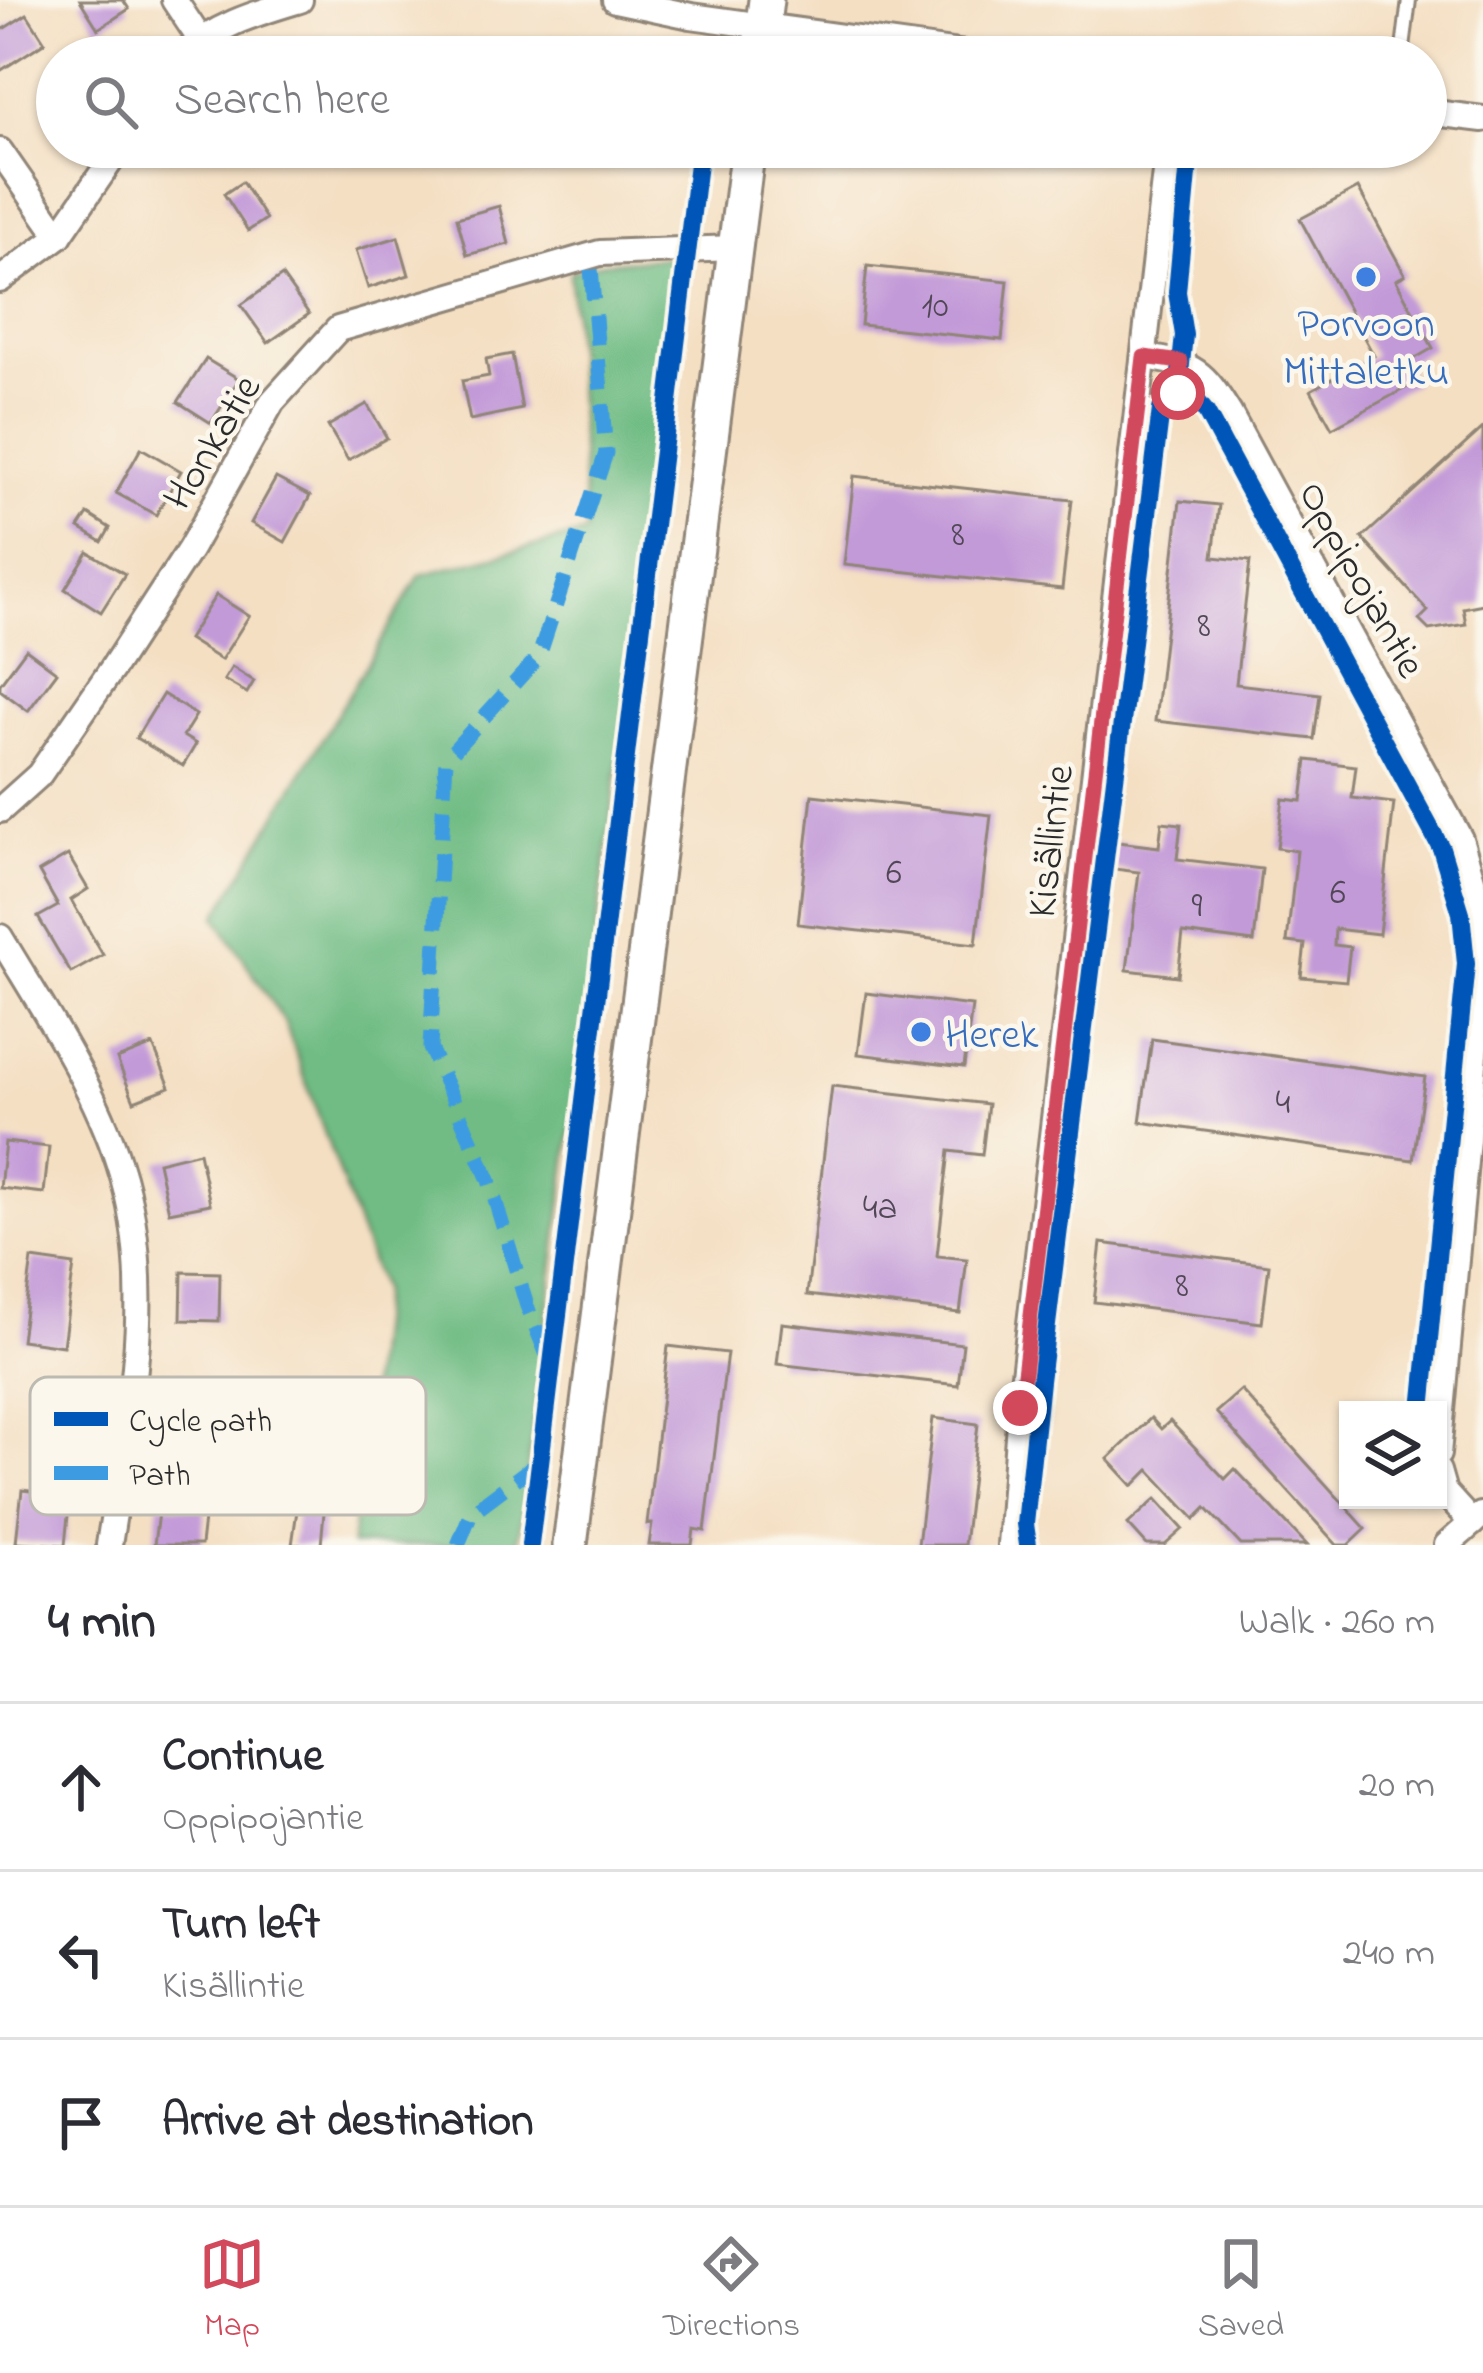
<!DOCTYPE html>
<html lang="en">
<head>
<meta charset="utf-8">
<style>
	body { margin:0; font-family:"Indie Flower",sans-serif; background:#f2f2f3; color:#2b2b33 }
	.controls { position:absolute; right:36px; bottom:36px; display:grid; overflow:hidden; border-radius:0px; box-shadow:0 3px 9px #0004 }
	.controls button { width:108px; height:108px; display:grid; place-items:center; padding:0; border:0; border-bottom:3px solid #e1e1e2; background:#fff; color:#2b2b33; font:60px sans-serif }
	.stop { position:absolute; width:36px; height:36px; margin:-27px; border:9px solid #d1495b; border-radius:50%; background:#fff }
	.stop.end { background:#d1495b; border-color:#fff; box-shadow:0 3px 12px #0008 }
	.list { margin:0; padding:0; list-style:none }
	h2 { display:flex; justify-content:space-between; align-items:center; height:156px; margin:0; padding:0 48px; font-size:51px }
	h2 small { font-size:39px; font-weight:400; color:#7c7c81 }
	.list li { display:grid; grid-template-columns:78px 1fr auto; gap:36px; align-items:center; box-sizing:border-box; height:168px; padding:0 48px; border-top:3px solid #e1e1e2 }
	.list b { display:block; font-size:45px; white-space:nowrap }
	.list p { margin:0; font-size:39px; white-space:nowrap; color:#7c7c81 }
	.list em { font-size:39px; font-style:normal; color:#7c7c81 }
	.icon { flex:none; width:66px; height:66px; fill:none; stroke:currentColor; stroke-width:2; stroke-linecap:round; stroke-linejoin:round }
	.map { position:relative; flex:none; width:1483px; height:1545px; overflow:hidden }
	.search { position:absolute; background:#fff; box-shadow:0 3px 9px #0004; left:36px; right:36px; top:36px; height:132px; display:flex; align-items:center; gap:30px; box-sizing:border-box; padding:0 42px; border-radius:66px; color:#7c7c81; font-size:45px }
	.sheet { height:660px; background:#fff }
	nav { display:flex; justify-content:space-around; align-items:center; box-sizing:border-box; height:168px; border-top:3px solid #e1e1e2; background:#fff; font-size:33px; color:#7c7c81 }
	nav a { display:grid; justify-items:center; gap:6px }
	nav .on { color:#d1495b }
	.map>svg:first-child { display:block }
	.forest { fill:#70bc84; stroke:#4e7458; stroke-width:3 }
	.building { fill:#c29ad8 }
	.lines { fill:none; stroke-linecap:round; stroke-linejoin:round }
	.lane-casing { stroke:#908577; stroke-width:18 }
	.street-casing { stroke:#908577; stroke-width:30 }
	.secondary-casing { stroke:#908577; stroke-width:39 }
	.lane { stroke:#fff; stroke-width:12 }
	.street { stroke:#fff; stroke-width:24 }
	.secondary { stroke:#fff; stroke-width:33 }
	.quiet { stroke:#3d9ce1; stroke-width:15; stroke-dasharray:30 15; stroke-linecap:butt }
	.cycleway-casing { stroke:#fbf7ec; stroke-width:26 }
	.cycleway { stroke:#0057b8; stroke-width:18 }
	.route { stroke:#d1495b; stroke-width:15 }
	.shop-dot { fill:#3f7fe0; stroke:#fbf7ec; stroke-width:4.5 }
	.labels { text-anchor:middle; stroke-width:9; stroke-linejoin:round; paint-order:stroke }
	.number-label { font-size:36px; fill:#514756 }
	.shop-label { font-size:42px; fill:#366cbe; stroke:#fbf7ec }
	.street-label { font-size:42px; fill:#2b2b2b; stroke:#fbf7ec }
	.key { fill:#fbf7ec; stroke:#bdbab2; stroke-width:3 }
	.key-label { font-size:33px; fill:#2b2b2b }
</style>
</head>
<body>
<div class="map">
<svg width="1483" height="1545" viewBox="0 0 1483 1545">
	<rect width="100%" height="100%" fill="#fbf7ec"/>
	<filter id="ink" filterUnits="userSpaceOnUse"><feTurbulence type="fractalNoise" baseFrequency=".00833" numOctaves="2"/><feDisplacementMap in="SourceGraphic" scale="24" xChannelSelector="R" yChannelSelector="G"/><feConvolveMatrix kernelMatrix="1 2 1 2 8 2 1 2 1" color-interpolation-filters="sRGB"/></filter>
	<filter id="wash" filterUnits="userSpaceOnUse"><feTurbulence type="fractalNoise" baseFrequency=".004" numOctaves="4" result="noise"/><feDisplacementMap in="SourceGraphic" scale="48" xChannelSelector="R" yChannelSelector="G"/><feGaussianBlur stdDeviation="2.7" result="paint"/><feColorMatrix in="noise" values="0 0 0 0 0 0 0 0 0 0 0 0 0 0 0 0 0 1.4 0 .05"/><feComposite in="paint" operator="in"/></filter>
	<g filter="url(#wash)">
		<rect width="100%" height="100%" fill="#f4dfc3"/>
		<polygon class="forest" points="683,256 518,1545 351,1545 381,1290 285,1023 216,917 420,575 586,533 570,272 602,263"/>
		<g id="blocks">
			<g class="building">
				<polygon points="80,0 123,0 129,9 98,29"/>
				<polygon points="27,14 45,42 0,71 0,31"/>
				<polygon points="242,182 266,219 248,231 224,194"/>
				<polygon points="1358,188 1405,275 1396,280 1433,348 1405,364 1415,383 1332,428 1311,390 1374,356 1300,219"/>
				<polygon points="499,206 509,244 467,255 457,218"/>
				<polygon points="398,237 409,275 368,288 356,250"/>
				<polygon points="867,266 1008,281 1002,340 861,325"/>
				<polygon points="282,276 309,314 268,343 241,305"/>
				<polygon points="512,354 522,409 470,420 462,381 489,376 486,359"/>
				<polygon points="206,359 239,379 211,423 178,402"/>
				<polygon points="367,404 387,438 348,460 328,426"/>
				<polygon points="1483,428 1483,604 1463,608 1466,624 1429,630 1419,620 1428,611 1362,538"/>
				<polygon points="141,448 181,471 156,515 116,493"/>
				<polygon points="854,476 1072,500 1062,589 844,565"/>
				<polygon points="276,478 310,496 285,542 251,523"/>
				<polygon points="1180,501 1219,505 1213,557 1250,561 1236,684 1320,694 1314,739 1155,721"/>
				<polygon points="88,514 110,528 102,542 79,528"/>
				<polygon points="88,552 125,574 101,612 65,589"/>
				<polygon points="216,595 249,616 221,660 188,639"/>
				<polygon points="26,649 57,672 28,711 0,690 0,684"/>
				<polygon points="232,667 254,681 247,693 224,680"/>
				<polygon points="163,694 196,715 183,736 196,744 183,766 136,738"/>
				<polygon points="1307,760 1356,766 1352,798 1394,803 1379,934 1335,929 1334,945 1350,947 1346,981 1301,977 1305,944 1287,942 1297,851 1277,848 1283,799 1302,801"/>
				<polygon points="812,795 991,815 976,944 798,924"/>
				<polygon points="1162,822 1181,824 1177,859 1262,869 1254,942 1183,933 1178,976 1127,970 1139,872 1106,868 1109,841 1159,847"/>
				<polygon points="68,855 88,889 71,900 103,955 71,973 38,917 58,906 39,872"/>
				<polygon points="866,993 972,1006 964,1067 858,1054"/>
				<polygon points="1152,1039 1425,1077 1413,1160 1140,1122"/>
				<polygon points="153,1045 170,1087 134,1101 117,1059"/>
				<polygon points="832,1086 988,1104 982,1155 949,1151 937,1256 967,1259 960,1313 807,1295"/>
				<polygon points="5,1142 49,1147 44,1193 0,1188"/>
				<polygon points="199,1152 210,1204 169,1212 158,1162"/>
				<polygon points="1101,1243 1269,1265 1262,1323 1094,1302"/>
				<polygon points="32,1259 74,1265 63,1346 21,1340"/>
				<polygon points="182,1272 220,1273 219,1321 181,1320"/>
				<polygon points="782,1323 963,1344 958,1385 777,1364"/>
				<polygon points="668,1346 727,1353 705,1531 694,1529 692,1545 649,1545 652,1524 647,1524"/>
				<polygon points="1241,1390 1366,1529 1349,1545 1337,1545 1216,1412"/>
				<polygon points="933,1418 978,1424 964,1545 918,1545"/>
				<polygon points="1151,1418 1161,1429 1170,1421 1225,1479 1235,1469 1307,1545 1241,1545 1206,1508 1195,1519 1149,1470 1133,1486 1108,1459"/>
				<polygon points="305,1455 329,1457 321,1545 292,1545"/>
				<polygon points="22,1490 70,1496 65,1545 16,1542"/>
				<polygon points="1156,1499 1183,1529 1165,1545 1147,1545 1128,1524"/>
				<polygon points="159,1504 205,1510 201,1545 154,1545"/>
			</g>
		</g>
	</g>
	<g filter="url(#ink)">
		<use href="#blocks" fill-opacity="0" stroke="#908577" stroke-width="3"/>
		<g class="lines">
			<g class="lane-casing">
				<polyline id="lane" points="1402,57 1409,0"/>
			</g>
			<g class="street-casing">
				<g id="street">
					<polyline points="174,0 200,39"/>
					<polyline points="615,0 691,16 988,57"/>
					<path d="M181 57C214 25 257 13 300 0"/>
					<polyline points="1426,112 1483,119"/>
					<polyline points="0,151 59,236"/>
					<polyline points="0,280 59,236 120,147"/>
					<path d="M1145 357C1195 364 1203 371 1229 413L1460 839 1478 899 1483 967 1438 1454"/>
					<polyline points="0,810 39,775 112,669 190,549 272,402 338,329 600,253 735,248"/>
					<path d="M0 937C43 1009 93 1083 119 1164 159 1287 128 1421 109 1545"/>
					<polyline points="1438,1471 1444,1492 1472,1523"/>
					<polyline points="1010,1545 1020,1409 1168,147"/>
					<polyline points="1447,1545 1481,1515"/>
				</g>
			</g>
			<g class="secondary-casing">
				<g id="secondary">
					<polyline points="759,57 766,0"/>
					<polyline points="570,1545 748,147"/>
				</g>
			</g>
			<use href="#lane" class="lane"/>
			<use href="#street" class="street"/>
			<use href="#secondary" class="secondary"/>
			<g class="quiet">
				<polyline points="547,1355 527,1306 489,1180 430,1048 446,759 539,656 606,453 590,256"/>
				<polyline points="458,1545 471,1513 540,1461"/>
			</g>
			<g class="cycleway-casing">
				<g id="cycleway">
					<polyline points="1178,393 1184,335 1177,292 1189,163 1196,147"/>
					<polyline points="530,1545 700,147"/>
					<polyline points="1028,1545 1025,1524 1040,1381 1161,409 1178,393 1198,402 1206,412 1441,848 1461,913 1466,964 1422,1410"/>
				</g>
			</g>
			<use href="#cycleway" class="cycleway"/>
		</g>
	</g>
	<g class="lines" filter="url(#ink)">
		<polyline class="route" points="1020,1408 1144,357 1181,362 1178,393"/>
	</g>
	<g class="shop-dot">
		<circle cx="1366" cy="277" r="12"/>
		<circle cx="921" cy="1032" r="12"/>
	</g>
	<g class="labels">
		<g class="number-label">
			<text x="935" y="316">10</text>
			<text x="958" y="545">8</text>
			<text x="1204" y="636">8</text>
			<text x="894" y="883">6</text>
			<text x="1338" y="903">6</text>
			<text x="1197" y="916">9</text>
			<text x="1283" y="1113">4</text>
			<text x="880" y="1218">4a</text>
			<text x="1182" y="1296">8</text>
		</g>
		<g class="shop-label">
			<text x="1366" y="336">Porvoon<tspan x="1366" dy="48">Mittaletku</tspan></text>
			<text x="945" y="1047" text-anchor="start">Herek</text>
		</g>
		<g class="street-label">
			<text transform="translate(210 441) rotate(-59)" y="15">Honkatie</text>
			<text transform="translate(1364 578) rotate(61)" y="15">Oppipojantie</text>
			<text transform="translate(1048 841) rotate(-83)" y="15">Kisällintie</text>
		</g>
	</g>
	<rect x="30" y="1377" width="396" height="138" rx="18" class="key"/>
	<rect x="54" y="1412" width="54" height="14" fill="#0057b8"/>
	<rect x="54" y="1466" width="54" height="14" fill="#3d9ce1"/>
	<g class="key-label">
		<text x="129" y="1431">Cycle path</text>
		<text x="129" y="1485">Path</text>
	</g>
</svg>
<div class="controls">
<button><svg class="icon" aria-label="layers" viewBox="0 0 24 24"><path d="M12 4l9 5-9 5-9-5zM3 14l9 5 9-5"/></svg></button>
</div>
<div class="stop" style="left:1178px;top:393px"></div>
<div class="stop end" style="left:1020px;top:1408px"></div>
<div class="search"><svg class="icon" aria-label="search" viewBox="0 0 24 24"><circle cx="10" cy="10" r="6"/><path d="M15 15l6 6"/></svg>Search here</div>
</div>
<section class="sheet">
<h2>4 min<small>Walk · 260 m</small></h2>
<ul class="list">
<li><svg class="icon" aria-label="ahead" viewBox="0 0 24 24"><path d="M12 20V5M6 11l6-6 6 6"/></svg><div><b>Continue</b><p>Oppipojantie</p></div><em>20 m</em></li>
<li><svg class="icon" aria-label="left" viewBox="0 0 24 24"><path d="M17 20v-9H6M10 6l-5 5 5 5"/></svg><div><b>Turn left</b><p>Kisällintie</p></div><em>240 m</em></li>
<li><svg class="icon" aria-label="arrive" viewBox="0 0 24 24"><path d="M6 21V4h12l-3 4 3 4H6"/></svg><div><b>Arrive at destination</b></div></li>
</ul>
</section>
<nav>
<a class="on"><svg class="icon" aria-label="map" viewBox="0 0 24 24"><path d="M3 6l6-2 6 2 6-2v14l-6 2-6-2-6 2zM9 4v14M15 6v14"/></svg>Map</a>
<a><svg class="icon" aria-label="directions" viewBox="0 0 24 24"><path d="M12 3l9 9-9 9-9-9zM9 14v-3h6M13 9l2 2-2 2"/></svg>Directions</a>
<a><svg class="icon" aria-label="saved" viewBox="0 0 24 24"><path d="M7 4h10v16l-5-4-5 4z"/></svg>Saved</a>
</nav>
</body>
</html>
